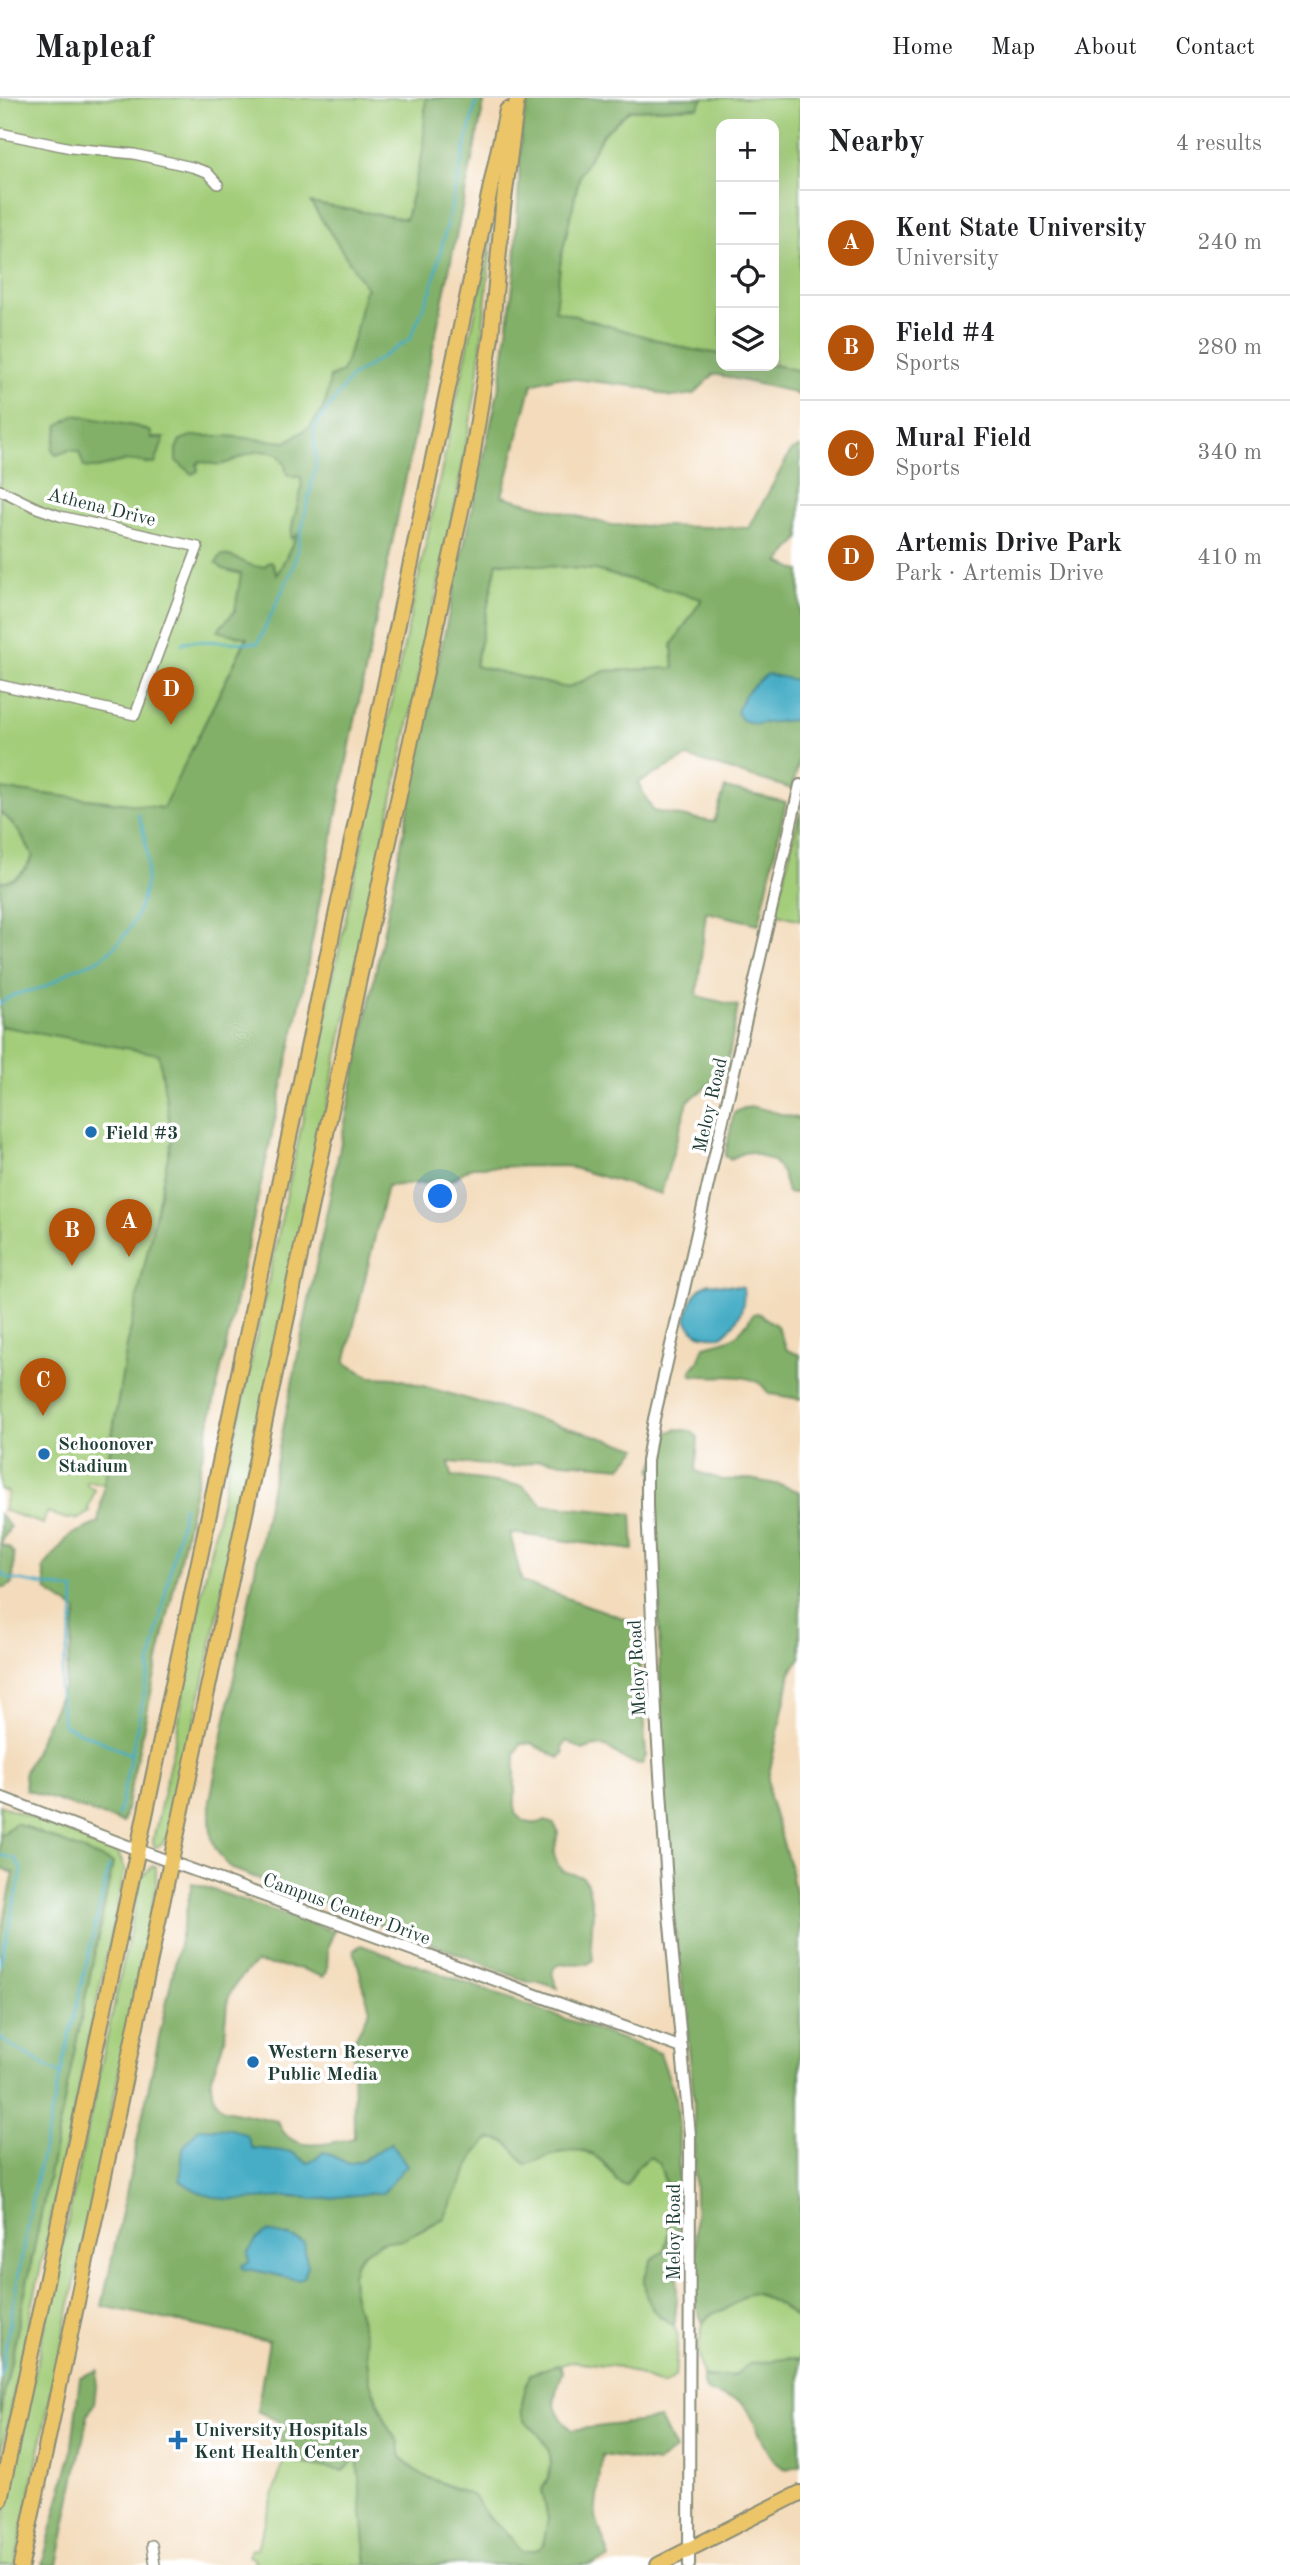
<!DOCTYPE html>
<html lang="en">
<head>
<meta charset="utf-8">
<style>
	body { margin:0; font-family:"Old Standard TT",serif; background:#f6f6f6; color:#202124 }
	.controls { position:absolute; right:21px; top:21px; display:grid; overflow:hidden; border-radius:14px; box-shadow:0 7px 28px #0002 }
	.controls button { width:63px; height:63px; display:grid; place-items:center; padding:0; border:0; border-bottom:2px solid #e0e0e0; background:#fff; color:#202124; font:35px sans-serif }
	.you { position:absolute; left:441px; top:1099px; width:24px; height:24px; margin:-18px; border:5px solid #fff; border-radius:50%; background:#1a73e8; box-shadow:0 0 0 10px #1a73e833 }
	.badge { display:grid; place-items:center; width:46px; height:46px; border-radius:50%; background:#b45309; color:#fff; font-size:23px; font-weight:700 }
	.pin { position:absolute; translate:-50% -58px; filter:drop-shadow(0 2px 4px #0008) }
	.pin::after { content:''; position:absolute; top:37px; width:24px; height:21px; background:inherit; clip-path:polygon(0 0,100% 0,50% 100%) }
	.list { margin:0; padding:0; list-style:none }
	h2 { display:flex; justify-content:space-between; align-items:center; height:91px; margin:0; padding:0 28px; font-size:30px }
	h2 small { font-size:23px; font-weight:400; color:#757577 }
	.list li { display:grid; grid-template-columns:46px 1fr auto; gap:21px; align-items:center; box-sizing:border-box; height:105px; padding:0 28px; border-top:2px solid #e0e0e0 }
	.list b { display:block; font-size:26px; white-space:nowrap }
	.list p { margin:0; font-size:23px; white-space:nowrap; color:#757577 }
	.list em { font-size:23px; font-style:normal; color:#757577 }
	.icon { flex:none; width:38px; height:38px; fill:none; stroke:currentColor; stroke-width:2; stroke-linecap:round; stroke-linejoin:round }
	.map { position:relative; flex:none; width:800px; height:2467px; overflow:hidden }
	header { display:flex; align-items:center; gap:42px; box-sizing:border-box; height:98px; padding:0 35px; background:#fff; border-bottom:2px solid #e0e0e0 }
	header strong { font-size:33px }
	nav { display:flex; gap:38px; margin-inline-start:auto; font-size:24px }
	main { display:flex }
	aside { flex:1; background:#fff }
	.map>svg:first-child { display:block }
	.green { fill:#a3cd79; stroke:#618556; stroke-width:2 }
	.forest { fill:#82b069; stroke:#50764e; stroke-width:2; fill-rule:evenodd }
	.water { fill:#46adc6; stroke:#32757d; stroke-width:2 }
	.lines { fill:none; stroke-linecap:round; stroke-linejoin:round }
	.stream { stroke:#46adc6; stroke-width:2.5 }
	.minor-casing { stroke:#898c78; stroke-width:12 }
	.tertiary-casing { stroke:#898c78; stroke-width:14 }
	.primary-casing { stroke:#898c78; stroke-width:18 }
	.minor { stroke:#fff; stroke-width:9 }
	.tertiary { stroke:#fff; stroke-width:10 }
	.primary { stroke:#ecc569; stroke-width:14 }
	.poi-dot { fill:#1f6fb2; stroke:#fff; stroke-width:2.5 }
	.labels { text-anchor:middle; stroke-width:7; stroke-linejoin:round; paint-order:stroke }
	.street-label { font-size:19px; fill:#1f3d34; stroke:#fff }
	.poi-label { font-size:19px; font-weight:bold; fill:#1f3d34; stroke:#fff; text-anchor:start }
</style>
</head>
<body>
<header>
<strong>Mapleaf</strong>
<nav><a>Home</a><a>Map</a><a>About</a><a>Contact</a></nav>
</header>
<main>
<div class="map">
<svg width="800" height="2467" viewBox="0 0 800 2467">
	<rect width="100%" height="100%" fill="#fff"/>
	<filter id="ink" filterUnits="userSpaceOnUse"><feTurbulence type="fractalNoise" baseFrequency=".0143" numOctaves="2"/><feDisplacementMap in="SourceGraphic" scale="14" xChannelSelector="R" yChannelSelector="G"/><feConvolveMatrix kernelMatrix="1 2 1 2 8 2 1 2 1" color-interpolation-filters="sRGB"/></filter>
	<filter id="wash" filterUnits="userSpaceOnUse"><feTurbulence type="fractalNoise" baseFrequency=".00686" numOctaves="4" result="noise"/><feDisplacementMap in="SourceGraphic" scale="28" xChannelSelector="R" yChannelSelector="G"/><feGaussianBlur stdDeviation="1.57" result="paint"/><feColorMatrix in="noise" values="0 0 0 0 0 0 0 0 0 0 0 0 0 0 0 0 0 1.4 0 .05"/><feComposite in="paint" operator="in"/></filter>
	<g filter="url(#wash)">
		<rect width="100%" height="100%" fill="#f3dbbb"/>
		<g class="green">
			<polygon points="0,0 426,0 423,53 406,121 312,106 396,235 192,651 185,716 124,705 0,691"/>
			<polygon points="703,0 800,0 800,273 774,267 774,26 721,26 721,256 688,251 554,213 561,160 580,76 603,36 630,12 698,9"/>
			<polygon points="492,136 478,280 456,403 174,1721 164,1744 157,1749 154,1748 153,1743 177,1633 196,1521"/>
			<polygon points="497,464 595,472 702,501 672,547 674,570 605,573 567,590 475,568"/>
			<polygon points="800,713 800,822 775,815"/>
			<path d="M0 714C16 726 24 741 33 758 24 774 18 782 0 784Z"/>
			<polygon points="0,928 160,956 172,1040 127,1248 104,1386 87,1383 87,1387 95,1392 88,1411 90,1414 76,1422 75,1420 67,1421 47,1414 43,1426 3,1412 8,1394 0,1392"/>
			<polygon points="0,1707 111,1751 119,1757 125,1771 0,2361 0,2317 113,1765 16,1725 0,1738"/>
			<polygon points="152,1768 156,1769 156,1788 122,1960 15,2467 0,2467 7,2405 14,2372 140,1786 142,1779"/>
			<path d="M494 2040 510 2045 522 2063C562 2056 592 2038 616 2083L629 2084 637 2069 650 2059 659 2065 669 2096 667 2113 669 2133 664 2153 651 2162 644 2182 646 2197 657 2216 674 2228 678 2238 675 2279 663 2287 619 2269 574 2263 530 2276C527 2290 519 2305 524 2319 527 2326 534 2330 539 2336 553 2352 555 2373 542 2391L548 2421 543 2447 539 2451 530 2453H520L511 2439 487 2418 473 2398 425 2378 412 2370 401 2359 398 2344 389 2331 369 2282 365 2238 353 2195 352 2177 356 2163 371 2148 423 2132 444 2120 476 2055 483 2044Z"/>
			<path d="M750 2195 765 2199 797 2220 800 2224V2262C763 2255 732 2288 703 2278L698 2252 703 2225 710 2216 726 2210Z"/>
			<polygon points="357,2358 367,2467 254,2467 255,2461 248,2458 250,2452 257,2451 284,2362 343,2373"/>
		</g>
		<g class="forest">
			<path d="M426 0H485L352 637 301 901 123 1725 26 1692 24 1676 64 1589 77 1513 47 1493 43 1470 70 1437 98 1425 127 1248 172 1040 159 956 0 928V784C18 782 25 774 33 758 24 741 16 726 0 714V691L163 710 247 540 217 533 235 513 241 476 223 471 216 465 221 457C240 457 248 472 265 468L269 464 273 465 277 477 297 437 291 441C290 420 304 400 301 379H293L287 376 285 367 278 356C251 348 246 360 223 366 216 368 207 365 200 363L197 366 198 373 192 376 176 363V351L180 342 191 338H226L286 344 310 329 322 312 326 303 330 279 342 274 355 237 364 194 367 191 311 105 406 121 423 53Z"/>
			<path d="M528 0H703L698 9 630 12 603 36 580 76 561 160 555 212 688 251 721 256V268L774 267 800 273V298L789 293 714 276 694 296 671 299 641 289 557 279 532 286 502 398 611 427 749 430 791 353 800 349V440L779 464 800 473V659L792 691 687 659 638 685 653 713 714 724 725 690 786 704 759 826 706 814 697 898 738 908 726 974 688 1003 661 1096 566 1068 472 1069 449 1083 387 1088 345 1265 371 1279 395 1280 638 1350 621 1369 540 1362 512 1369 449 1364 452 1378 523 1388 543 1407 632 1416 634 1452 510 1435 522 1484 637 1525 646 1658 642 1666C616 1666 614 1638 583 1652L567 1643 562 1649 564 1655 559 1660 531 1645 520 1646 515 1656V1715C523 1725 533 1728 545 1723L554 1726 558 1733 554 1756 558 1767 563 1773 583 1779 588 1786 593 1813 591 1845 593 1862 588 1866C568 1866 541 1860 558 1890L539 1884 530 1885 472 1861 233 1771C207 1750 210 1732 210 1702L271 1390 439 560 501 280 515 172 521 36ZM497 464 595 472 702 501 672 547 674 570 605 573 567 590 475 568Z"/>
			<path d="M75 317 139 329 151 334V340H164L155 366C145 366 134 361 125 363 110 365 100 373 84 369L79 354 70 352 56 357 52 352 59 327Z"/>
			<polygon points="755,1009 800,1021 800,1094 791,1096 787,1094 782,1075 773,1063 751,1054 743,1055 731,1061 725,1058 734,1015 744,1010"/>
			<path d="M758 1215 777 1228 787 1252 800 1257V1301L770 1296C765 1293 764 1287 759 1285 740 1274 713 1281 692 1277L691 1272 698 1264 704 1248C732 1242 738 1241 753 1216Z"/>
			<path d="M676 1331 690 1333 698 1339 696 1372 698 1374 723 1382 750 1381 781 1387 800 1394V1560L791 1573 768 1681 769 1699 790 1768 797 1805 800 1806V2236V2224L797 2220C788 2213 760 2192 749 2196 741 2199 734 2207 726 2211 716 2215 709 2215 703 2225L696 2209 694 2003 686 1918 673 1814 661 1625 656 1383 652 1372 667 1335Z"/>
			<polygon points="0,1416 10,1429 0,1446 10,1450 14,1456 13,1485 5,1490 0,1489"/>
			<polygon points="16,1725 113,1765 0,2316 0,1839 14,1775 0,1770 0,1738"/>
			<path d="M192 1785 334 1833 328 1849 327 1874 323 1879 303 1871 256 1865C246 1874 237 1882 231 1894 224 1907 227 1922 225 1937 222 1960 196 1990 224 2012L278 2023C289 2057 328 2046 354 2040L353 1944 370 1912 354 1852 361 1847 660 1955 676 2000 679 2031 677 2203 674 2228 653 2212 646 2197 644 2182 651 2162 664 2153 669 2133 667 2113 669 2096 659 2065 650 2059 637 2069 626 2088C616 2085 616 2080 611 2073 585 2040 559 2054 526 2067 514 2054 510 2038 488 2041L476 2055 444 2120 403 2141 381 2144 363 2155 356 2163 352 2177 353 2195 365 2238 369 2282 389 2331 398 2344 401 2359 412 2370 425 2378 473 2398 487 2418 511 2439 520 2453H530L539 2451 543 2447 548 2421 542 2391C556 2373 553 2352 538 2336 532 2329 524 2324 522 2314 520 2303 527 2287 530 2276L556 2267 560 2268 563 2274C551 2302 550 2311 572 2332L660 2321 675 2352 657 2365 602 2357 595 2418 610 2460 589 2467H367L357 2359 343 2373 284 2362 278 2323 257 2313 269 2243 102 2208ZM391 2045 383 2095H355L323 2101 288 2099 252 2050 291 2054 308 2066 324 2054 349 2066 363 2062Z"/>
			<path d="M790 2260 800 2262V2367L787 2371C766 2365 758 2325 746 2309 735 2294 699 2304 703 2278L707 2280 733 2278 749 2266Z"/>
			<polygon points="98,2272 94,2305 88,2317 57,2467 42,2467 71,2357 80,2279"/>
		</g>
		<g class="water">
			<path d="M767 576 800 583V610L794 622 755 626 742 622 737 614C743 595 752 588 767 576Z"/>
			<path d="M709 1185 743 1189C746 1211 738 1224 722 1238 704 1239 694 1238 686 1221 690 1206 693 1192 709 1185Z"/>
			<path d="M199 2030 231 2031 247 2037 252 2050 291 2054 308 2065 324 2054 349 2066 363 2062 391 2045 407 2067 383 2095C362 2095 343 2099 323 2101 310 2101 297 2098 285 2099 245 2101 213 2109 180 2082L183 2050Z"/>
			<path d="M267 2134 287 2138 304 2145 307 2167 305 2178 299 2182C279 2179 262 2172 243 2171L242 2167 249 2164 248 2155 257 2141Z"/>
		</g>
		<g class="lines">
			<g class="stream">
				<polyline points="182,547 183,544 191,543 258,545 293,470 316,367 314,330 351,279 410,241 432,190 477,0"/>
				<path d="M0 906C19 891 24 896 44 889 54 885 62 878 72 872 81 867 92 866 101 860 147 827 157 767 138 716"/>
				<polyline points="0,1474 10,1481 74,1492 73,1522 59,1590 64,1627 130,1656"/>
				<polyline points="118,1718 184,1408"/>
				<polyline points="0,1757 16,1761 22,1773 0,1867"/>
				<polyline points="0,1936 2,1942 60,1976"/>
				<polyline points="0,2279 33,2095 109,1768"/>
			</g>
		</g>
	</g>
	<g filter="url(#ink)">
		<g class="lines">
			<g class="minor-casing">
				<g id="minor">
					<polyline points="0,35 71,50 134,56 192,69 207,74 218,86"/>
					<polyline points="0,392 37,410 60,418 198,449 135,617 0,587"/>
					<polyline points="152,2447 155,2467"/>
				</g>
			</g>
			<g class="tertiary-casing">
				<g id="tertiary">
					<polyline points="0,1699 138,1752 682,1950"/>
					<polyline points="689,2467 690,2037 669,1816 656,1615 647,1408 647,1363 654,1321 800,687"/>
				</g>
			</g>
			<g class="primary-casing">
				<g id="primary">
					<polyline points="0,2401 507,12"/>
					<polyline points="21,2467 360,876 471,367 491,239 503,110 517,0"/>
					<polyline points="658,2467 800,2395"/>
				</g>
			</g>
			<use href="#minor" class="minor"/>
			<use href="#tertiary" class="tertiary"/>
			<use href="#primary" class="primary"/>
		</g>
	</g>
	<g class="poi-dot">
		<circle cx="91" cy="1034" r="7"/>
		<circle cx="44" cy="1356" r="7"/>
		<circle cx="253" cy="1964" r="7"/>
		<path d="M174.5 2331.5h7v7h7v7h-7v7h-7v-7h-7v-7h7z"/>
	</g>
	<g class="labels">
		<g class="street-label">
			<text transform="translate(102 408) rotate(14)" y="7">Athena Drive</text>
			<text transform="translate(709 1007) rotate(-77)" y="7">Meloy Road</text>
			<text transform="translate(636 1570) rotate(-93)" y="7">Meloy Road</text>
			<text transform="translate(347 1810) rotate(20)" y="7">Campus Center Drive</text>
			<text transform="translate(673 2134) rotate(-90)" y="7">Meloy Road</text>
		</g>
		<g class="poi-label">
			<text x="105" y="1041">Field #3</text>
			<text x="58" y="1352">Schoonover<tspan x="58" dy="22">Stadium</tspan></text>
			<text x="267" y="1960">Western Reserve<tspan x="267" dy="22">Public Media</tspan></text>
			<text x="194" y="2338">University Hospitals<tspan x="194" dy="22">Kent Health Center</tspan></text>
		</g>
	</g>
</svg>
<div class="controls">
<button>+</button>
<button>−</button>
<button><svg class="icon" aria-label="locate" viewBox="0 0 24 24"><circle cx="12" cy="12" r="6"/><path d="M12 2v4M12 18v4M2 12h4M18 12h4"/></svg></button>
<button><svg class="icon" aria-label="layers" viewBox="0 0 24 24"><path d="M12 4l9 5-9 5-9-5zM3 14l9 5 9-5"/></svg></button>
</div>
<div class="you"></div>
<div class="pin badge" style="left:129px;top:1159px">A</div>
<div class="pin badge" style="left:72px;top:1168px">B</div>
<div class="pin badge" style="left:43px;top:1318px">C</div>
<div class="pin badge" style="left:171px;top:627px">D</div>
</div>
<aside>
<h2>Nearby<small>4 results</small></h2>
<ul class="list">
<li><span class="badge">A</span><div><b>Kent State University</b><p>University</p></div><em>240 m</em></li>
<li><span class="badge">B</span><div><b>Field #4</b><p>Sports</p></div><em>280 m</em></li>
<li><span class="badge">C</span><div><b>Mural Field</b><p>Sports</p></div><em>340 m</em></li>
<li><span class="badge">D</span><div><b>Artemis Drive Park</b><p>Park · Artemis Drive</p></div><em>410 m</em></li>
</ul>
</aside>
</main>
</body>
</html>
